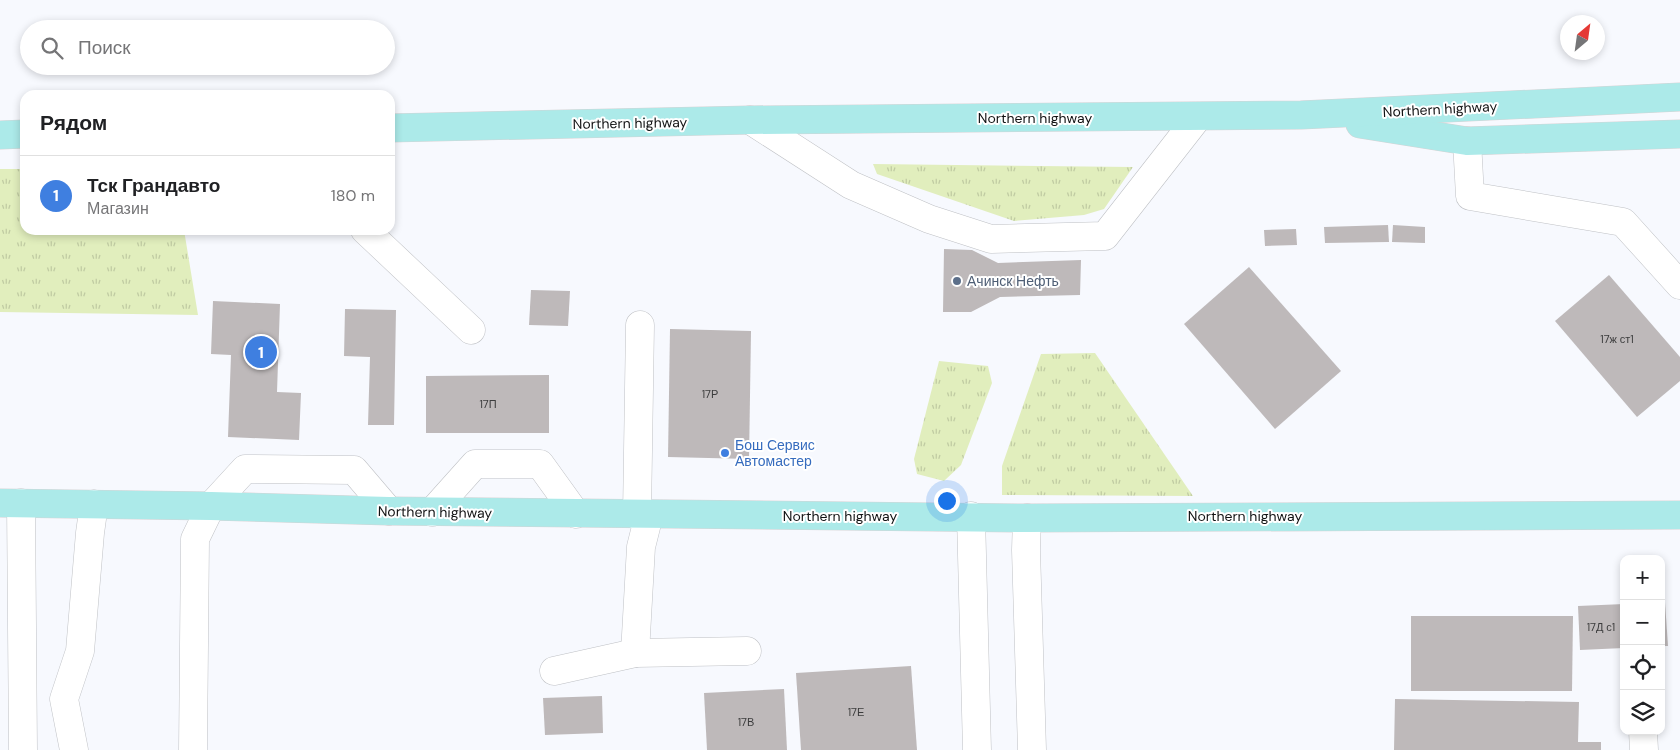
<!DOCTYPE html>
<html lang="ru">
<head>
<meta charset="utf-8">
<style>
	body { margin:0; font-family:"DM Sans",sans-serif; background:#f6f6f6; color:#202124 }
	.controls { position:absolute; right:15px; bottom:15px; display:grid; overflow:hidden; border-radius:10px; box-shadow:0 2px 8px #0003 }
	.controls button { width:45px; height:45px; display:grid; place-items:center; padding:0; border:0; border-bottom:1px solid #e0e0e0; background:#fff; color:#202124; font:25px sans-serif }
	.compass { position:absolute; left:1560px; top:15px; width:45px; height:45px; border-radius:50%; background:#fff; box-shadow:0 2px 8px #0003; rotate:29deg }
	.you { position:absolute; left:946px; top:500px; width:18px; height:18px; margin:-12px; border:4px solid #fff; border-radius:50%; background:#1a73e8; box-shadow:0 0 0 8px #1a73e833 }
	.badge { display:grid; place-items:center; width:32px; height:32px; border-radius:50%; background:#7a5c30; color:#fff; font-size:16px; font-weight:700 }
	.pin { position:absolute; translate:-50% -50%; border:2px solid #fff; box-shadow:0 1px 5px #0006 }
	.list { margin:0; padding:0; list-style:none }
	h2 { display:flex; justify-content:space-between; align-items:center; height:65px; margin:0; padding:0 20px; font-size:21px }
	h2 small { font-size:16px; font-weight:400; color:#757577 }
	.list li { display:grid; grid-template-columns:32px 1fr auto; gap:15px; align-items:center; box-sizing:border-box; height:80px; padding:0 20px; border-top:1px solid #e0e0e0 }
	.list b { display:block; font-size:19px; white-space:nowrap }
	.list p { margin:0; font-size:16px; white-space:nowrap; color:#757577 }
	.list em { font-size:16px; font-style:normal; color:#757577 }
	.icon { flex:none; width:28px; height:28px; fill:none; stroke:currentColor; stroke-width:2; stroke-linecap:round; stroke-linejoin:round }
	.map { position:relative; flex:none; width:1680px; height:750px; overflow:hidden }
	.search { position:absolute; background:#fff; box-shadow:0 2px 8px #0003; left:20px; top:20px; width:375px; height:55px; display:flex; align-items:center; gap:12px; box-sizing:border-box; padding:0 18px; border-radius:28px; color:#757577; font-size:19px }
	.panel { position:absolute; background:#fff; box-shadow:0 2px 8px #0003; left:20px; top:90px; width:375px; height:145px; border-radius:15px }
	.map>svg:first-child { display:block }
	.grass { fill:url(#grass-tufts) }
	.building { fill:#beb9ba }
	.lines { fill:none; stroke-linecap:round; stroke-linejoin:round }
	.minor-casing { stroke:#bfc1c5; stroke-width:29 }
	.major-casing { stroke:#d4d4d5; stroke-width:29 }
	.minor { stroke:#fff; stroke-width:28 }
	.major { stroke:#aceae9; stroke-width:28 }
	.service-dot { fill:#5c6f8a; stroke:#fff; stroke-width:2 }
	.shop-dot { fill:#3f7fe0; stroke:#fff; stroke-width:2 }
	.labels { text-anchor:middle; stroke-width:4; stroke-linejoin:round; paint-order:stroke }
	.number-label { font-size:11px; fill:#3c3c3d }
	.street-label { font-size:14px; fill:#111213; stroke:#fff }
	.service-label { font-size:14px; fill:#4e5e75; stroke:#fff; text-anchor:start }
	.shop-label { font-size:14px; fill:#366cbe; stroke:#fff; text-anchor:start }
</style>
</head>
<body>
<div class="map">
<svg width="1680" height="750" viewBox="0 0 1680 750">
	<defs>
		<pattern id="grass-tufts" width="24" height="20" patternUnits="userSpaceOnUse" patternTransform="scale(1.25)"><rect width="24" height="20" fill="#e1eebd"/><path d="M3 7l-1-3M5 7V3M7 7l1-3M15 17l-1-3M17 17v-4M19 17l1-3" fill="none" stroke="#c0cba2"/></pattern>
	</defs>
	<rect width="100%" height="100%" fill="#f7f9fe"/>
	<g class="grass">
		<polygon points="873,164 1133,167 1104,209 1084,215 1014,221 877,174"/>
		<polygon points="0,169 25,169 25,230 184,230 198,315 0,312"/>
		<polygon points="1095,353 1193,496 1002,495 1002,466 1041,354"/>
		<polygon points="939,361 988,366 992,383 961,465 944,481 917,474 914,459"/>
	</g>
	<g class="building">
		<polygon points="1388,225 1389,242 1325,243 1324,227"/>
		<polygon points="1393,225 1425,227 1425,243 1392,242"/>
		<polygon points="1296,229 1297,245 1265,246 1264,230"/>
		<polygon points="944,249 972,250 998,263 1081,260 1080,295 1000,297 971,312 943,312"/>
		<polygon points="1249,267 1341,371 1275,429 1184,324"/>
		<polygon points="1609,275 1680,357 1680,381 1637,417 1555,321"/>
		<polygon points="531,290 570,291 568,326 529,325"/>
		<polygon points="213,301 280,304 277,392 301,393 299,440 228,437 231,355 211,354"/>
		<polygon points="345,309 396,310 394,425 368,425 370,357 344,356"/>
		<polygon points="670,329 751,331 749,459 668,457"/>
		<polygon points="549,375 549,433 426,433 426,376"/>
		<polygon points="1661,602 1665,602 1668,646 1661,646"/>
		<polygon points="1624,604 1624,648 1580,650 1578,606"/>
		<polygon points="1411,616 1573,616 1572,691 1411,691"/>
		<polygon points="911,666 917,750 801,750 796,673"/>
		<polygon points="784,689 787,750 707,750 704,693"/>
		<polygon points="602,696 603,733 545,735 543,698"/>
		<polygon points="1395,699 1579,702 1578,742 1601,742 1601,750 1394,750"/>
	</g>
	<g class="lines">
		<g class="minor-casing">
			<g id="minor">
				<polyline points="750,120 851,185 929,219 991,239 1105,236 1198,117"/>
				<polyline points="1467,141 1470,196 1623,222 1680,285"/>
				<polyline points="365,230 471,330"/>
				<polyline points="21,503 23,750"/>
				<polyline points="432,512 475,464 540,464 576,514"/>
				<polyline points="637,515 640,325"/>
				<polyline points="649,515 641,547 635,653 747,651"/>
				<polyline points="971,516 977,750"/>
				<polyline points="1027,518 1026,550 1032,750"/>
				<polyline points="554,671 635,653"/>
				<polyline points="1643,731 1644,750"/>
				<polyline points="74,750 64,699 80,651 90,533 94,504"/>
				<polyline points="193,750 195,539 211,506 245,469 354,470 389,511"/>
			</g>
		</g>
		<g class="major-casing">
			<g id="major">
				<polyline points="1360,124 1467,141 1680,134"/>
				<polyline points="390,128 750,120 1301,115 1680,97"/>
				<polyline points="0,135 25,134"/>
				<polyline points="0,503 211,506 389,511 1027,518 1680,515"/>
			</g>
		</g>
		<use href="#minor" class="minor"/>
		<use href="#major" class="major"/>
	</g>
	<circle class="service-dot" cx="957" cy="281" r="5"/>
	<circle class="shop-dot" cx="725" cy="453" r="5"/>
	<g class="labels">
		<g class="number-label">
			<text x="1617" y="343">17ж ст1</text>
			<text x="710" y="398">17Р</text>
			<text x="488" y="408">17П</text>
			<text x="1601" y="631">17Д с1</text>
			<text x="856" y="716">17Е</text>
			<text x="746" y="726">17В</text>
		</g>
		<g class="street-label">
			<text transform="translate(1440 109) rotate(-3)" y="5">Northern highway</text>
			<text x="1035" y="123">Northern highway</text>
			<text transform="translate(630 123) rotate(-1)" y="5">Northern highway</text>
			<text transform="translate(435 512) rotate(1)" y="5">Northern highway</text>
			<text x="840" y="521">Northern highway</text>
			<text x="1245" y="521">Northern highway</text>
		</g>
		<g class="service-label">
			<text x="967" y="286">Ачинск Нефть</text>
		</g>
		<g class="shop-label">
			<text x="735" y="450">Бош Сервис<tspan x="735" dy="16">Автомастер</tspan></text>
		</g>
	</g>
</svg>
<div class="controls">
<button>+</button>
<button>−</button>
<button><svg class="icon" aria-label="locate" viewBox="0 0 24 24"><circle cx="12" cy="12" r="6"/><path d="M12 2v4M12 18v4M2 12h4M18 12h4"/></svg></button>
<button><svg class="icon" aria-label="layers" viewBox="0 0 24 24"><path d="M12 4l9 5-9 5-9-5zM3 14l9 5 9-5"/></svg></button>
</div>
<svg class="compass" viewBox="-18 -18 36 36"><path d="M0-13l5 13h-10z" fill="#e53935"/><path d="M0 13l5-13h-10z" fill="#757577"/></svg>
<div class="you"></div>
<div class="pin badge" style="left:261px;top:352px;background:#3f7fe0">1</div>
<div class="search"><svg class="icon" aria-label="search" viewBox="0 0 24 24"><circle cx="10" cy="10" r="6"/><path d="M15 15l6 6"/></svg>Поиск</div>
<section class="panel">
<h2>Рядом<small></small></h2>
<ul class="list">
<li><span class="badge" style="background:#3f7fe0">1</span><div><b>Тск Грандавто</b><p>Магазин</p></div><em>180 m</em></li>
</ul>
</section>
</div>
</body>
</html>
